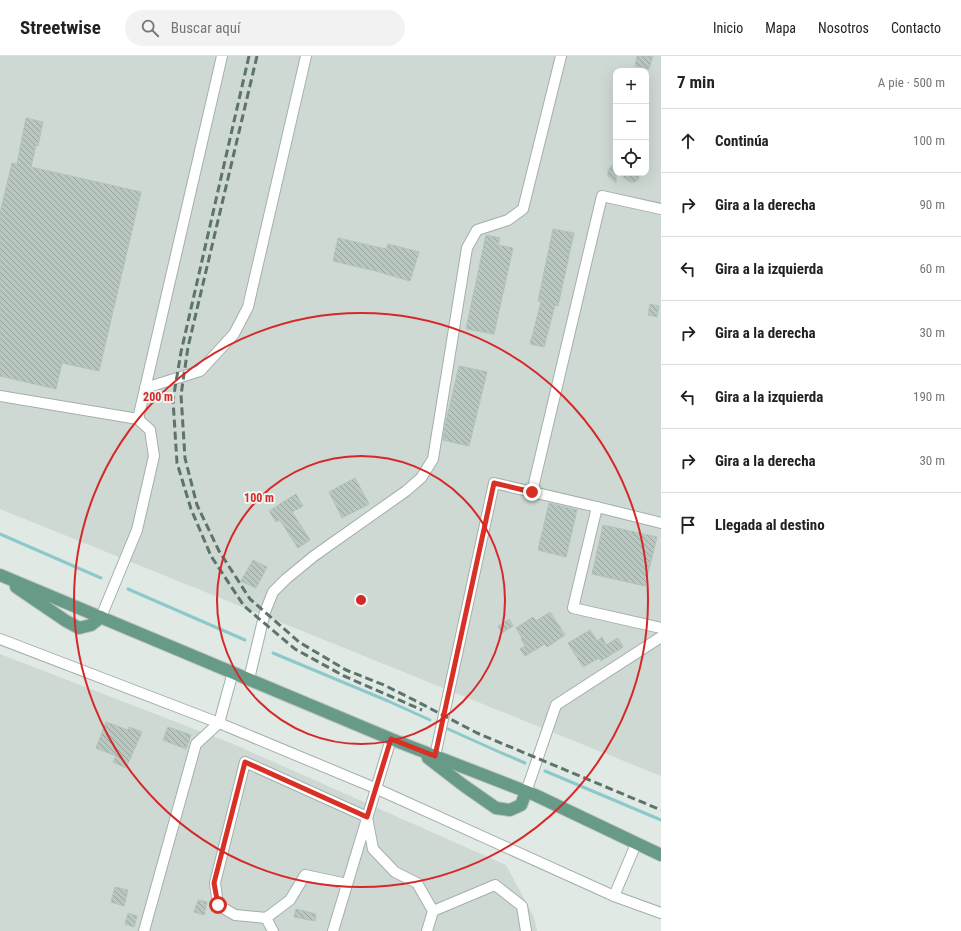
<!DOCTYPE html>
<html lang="es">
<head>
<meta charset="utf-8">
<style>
	body { margin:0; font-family:"Roboto Condensed",sans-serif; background:#f2f2f2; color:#222 }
	.controls { position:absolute; right:12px; top:12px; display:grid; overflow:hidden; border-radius:8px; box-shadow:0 4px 16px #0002 }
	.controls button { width:36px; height:36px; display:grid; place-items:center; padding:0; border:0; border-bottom:1px solid #e0e0e0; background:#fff; color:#222; font:20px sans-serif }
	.stop { position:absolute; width:12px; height:12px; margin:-9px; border:3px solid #d93025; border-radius:50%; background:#fff }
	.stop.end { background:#d93025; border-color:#fff; box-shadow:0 1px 4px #0008 }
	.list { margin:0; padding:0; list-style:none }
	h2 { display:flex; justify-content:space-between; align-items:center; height:52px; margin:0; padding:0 16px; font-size:17px }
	h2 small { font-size:13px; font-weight:400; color:#767676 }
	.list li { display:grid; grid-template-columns:26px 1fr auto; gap:12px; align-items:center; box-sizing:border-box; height:64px; padding:0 16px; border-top:1px solid #e0e0e0 }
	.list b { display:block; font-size:15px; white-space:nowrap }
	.list em { font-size:13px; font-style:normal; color:#767676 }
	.icon { flex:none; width:22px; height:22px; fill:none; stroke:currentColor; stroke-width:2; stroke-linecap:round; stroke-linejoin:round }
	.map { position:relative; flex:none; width:661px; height:875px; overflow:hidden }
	header { display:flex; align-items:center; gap:24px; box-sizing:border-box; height:56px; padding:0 20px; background:#fff; border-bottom:1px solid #e0e0e0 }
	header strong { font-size:19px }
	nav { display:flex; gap:22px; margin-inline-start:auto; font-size:14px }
	.search { width:280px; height:36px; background:#f2f2f2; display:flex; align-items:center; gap:10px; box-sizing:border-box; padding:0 14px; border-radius:22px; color:#767676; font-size:15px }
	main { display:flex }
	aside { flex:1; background:#fff }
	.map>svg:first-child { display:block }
	.built { fill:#ced9d3; fill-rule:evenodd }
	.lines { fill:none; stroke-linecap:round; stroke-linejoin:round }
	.stream { stroke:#8cc9ca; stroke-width:3 }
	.building { fill:url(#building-back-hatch); stroke:#b3c2ba }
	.minor-casing { stroke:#a3b0aa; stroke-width:12 }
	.major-casing { stroke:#bdc3c1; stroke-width:14 }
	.minor { stroke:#fff; stroke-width:10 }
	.major { stroke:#689b87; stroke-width:12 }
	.rail { stroke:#5c746b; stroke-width:3; stroke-dasharray:8 4; stroke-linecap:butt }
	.route { stroke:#d93025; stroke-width:5 }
	.ring { fill:none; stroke:#d62828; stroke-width:2 }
	.centre { fill:#d62828; stroke:#f0f6f2; stroke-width:2 }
	.ring-label { font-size:12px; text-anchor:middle; font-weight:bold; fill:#d62828; stroke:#f0f6f2; stroke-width:4; stroke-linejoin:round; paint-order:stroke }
</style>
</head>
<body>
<header>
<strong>Streetwise</strong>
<div class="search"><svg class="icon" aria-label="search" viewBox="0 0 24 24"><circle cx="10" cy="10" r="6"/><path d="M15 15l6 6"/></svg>Buscar aquí</div>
<nav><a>Inicio</a><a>Mapa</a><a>Nosotros</a><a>Contacto</a></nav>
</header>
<main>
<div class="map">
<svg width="661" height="875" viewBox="0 0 661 875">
	<defs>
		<pattern id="building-back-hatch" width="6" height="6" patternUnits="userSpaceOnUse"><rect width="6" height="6" fill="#b8c7bf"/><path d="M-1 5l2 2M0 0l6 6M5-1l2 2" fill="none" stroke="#95a39c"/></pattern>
	</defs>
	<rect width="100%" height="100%" fill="#e0e9e4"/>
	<g class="built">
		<path d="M0 0H661V720L0 453ZM616 15H646V117H616Z"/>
		<polygon points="0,598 233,688 506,809 534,861 537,875 0,875"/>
	</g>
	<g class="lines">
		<g class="stream">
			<polyline points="0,478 101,522"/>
			<polyline points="128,533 245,584"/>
			<polyline points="273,597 388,645 430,664"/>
			<polyline points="448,673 497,695 525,707"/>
			<polyline points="545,715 661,764"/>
		</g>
	</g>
	<g class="building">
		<polygon points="637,0 653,0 649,13 635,10"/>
		<polygon points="26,62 43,66 38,90 36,89 31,111 141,136 99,315 62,307 56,333 0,320 0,157 12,107 17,108"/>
		<polygon points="616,105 616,127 608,120 608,114"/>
		<polygon points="619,117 640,117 638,124 634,126 630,126"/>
		<polygon points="553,173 574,177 558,250 555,249 544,291 530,288 541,246 538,245"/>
		<polygon points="486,179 500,182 498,189 513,192 494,278 466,273"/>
		<polygon points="338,182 386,193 388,188 419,196 410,225 379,216 380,216 333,205"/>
		<polygon points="650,248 659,250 657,261 648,259"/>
		<polygon points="459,310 487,316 469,390 443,384 445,370"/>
		<polygon points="355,422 369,448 342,462 329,436"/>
		<polygon points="296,438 303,450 292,456 310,484 298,492 280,464 276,466 269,455"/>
		<polygon points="549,447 577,454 566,501 538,494"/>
		<polygon points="603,469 657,481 645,530 592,518"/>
		<polygon points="253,504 267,511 256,532 241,525"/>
		<polygon points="550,556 565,579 547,591 545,588 525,600 520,593 525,590 521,583 522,582 516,572 533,561 536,565"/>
		<polygon points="509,563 513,570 502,577 498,570"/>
		<polygon points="590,574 597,585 602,581 606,589 618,582 623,591 601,605 599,602 583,611 568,587"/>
		<polygon points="106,666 128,674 129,671 142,676 126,712 113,706 116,700 96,692"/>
		<polygon points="168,671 191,679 186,693 163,684"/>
		<polygon points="115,831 128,834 124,850 111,846"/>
		<polygon points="198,844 207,846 204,859 194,856"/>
		<polygon points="296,853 316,858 315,865 294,861"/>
		<polygon points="128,857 137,860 134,871 125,868"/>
	</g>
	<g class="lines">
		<g class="minor-casing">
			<g id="minor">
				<polyline points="145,332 200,315 234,278 248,251 306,0"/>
				<polyline points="0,340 138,363 150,374 154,400 137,474 101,561"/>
				<polyline points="138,363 222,0"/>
				<polyline points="532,436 602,140 661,153"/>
				<polyline points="597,451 573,552 661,572"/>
				<polyline points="0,583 219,667 375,732 614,840 661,857"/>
				<polyline points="249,623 265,556 273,536 286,523 314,500 406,435 421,422 433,403 467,192 477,174 508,164 523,153 561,0"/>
				<polyline points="435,700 494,427 597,451 661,467"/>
				<polyline points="526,736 556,649 661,581"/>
				<polyline points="347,828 305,819 290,844 266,862 235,859 218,849 215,827 245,706 367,761 373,793 395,816 417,827 433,855 427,875"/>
				<polyline points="614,840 636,788"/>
				<polyline points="433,855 495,829 522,850 526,875"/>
				<polyline points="266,862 273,875"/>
				<polyline points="144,875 196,688 219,667 233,616"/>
				<polyline points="333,875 391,683"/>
			</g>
		</g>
		<g class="major-casing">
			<g id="major">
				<polyline points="0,519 391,683 535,739 661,799"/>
				<polyline points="16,531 66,565 79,572 91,569 101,561"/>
				<polyline points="428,702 463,729 496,752 510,754 521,749 526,736"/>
			</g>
		</g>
		<use href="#minor" class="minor"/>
		<use href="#major" class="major"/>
		<g class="rail">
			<polyline points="249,0 181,296 173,344 177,407 191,453 211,500 244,550 295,593 344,620 422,654"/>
			<polyline points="257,0 188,291 181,339 185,402 197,449 219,495 250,543 299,586 346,614 384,629 414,644 477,677 661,754"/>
		</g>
	</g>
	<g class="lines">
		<polyline class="route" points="218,849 214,827 245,706 367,761 391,683 435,700 494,427 532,436"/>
	</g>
	<g class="ring">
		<circle cx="361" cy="544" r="144"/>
		<circle cx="361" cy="544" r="287"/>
	</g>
	<circle cx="361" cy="544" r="6" class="centre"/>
	<g class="ring-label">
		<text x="158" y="345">200 m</text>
		<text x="259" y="446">100 m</text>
	</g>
</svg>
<div class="controls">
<button>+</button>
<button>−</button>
<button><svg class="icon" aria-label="locate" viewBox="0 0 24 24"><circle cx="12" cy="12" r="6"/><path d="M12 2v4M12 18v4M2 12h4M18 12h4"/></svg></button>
</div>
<div class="stop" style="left:218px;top:849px"></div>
<div class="stop end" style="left:532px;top:436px"></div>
</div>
<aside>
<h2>7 min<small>A pie · 500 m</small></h2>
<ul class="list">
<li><svg class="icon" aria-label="ahead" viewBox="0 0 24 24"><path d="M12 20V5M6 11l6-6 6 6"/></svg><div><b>Continúa</b></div><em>100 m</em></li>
<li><svg class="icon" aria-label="right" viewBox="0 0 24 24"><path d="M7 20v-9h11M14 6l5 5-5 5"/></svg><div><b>Gira a la derecha</b></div><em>90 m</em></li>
<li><svg class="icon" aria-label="left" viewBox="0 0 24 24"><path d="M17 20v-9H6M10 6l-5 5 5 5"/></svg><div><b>Gira a la izquierda</b></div><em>60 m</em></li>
<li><svg class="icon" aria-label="right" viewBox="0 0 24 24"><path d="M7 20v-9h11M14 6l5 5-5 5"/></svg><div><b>Gira a la derecha</b></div><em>30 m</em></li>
<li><svg class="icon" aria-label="left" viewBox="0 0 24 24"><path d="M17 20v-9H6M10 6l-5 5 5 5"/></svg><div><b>Gira a la izquierda</b></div><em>190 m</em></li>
<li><svg class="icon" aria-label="right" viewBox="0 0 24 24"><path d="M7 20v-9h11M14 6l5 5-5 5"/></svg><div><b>Gira a la derecha</b></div><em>30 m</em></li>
<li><svg class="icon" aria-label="arrive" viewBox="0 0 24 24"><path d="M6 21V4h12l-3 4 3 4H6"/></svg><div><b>Llegada al destino</b></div></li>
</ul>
</aside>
</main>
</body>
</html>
